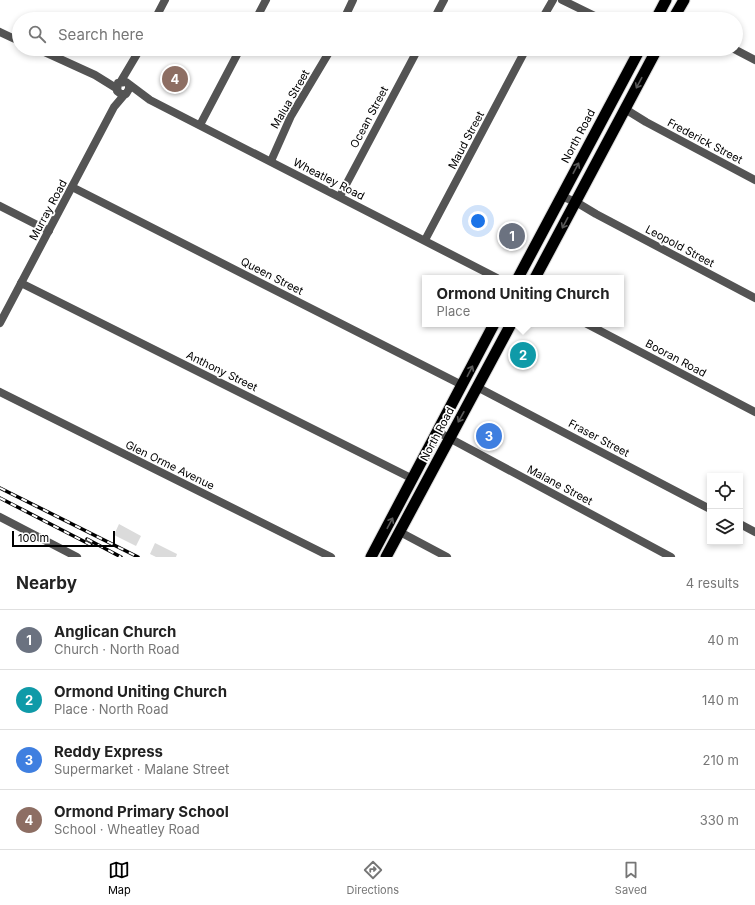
<!DOCTYPE html>
<html lang="en">
<head>
<meta charset="utf-8">
<style>
	body { margin:0; font-family:Inter,sans-serif; background:#f6f6f6; color:#222 }
	.controls { position:absolute; right:12px; bottom:12px; display:grid; overflow:hidden; border-radius:0px; box-shadow:0 2px 6px #0003 }
	.controls button { width:36px; height:36px; display:grid; place-items:center; padding:0; border:0; border-bottom:1px solid #e0e0e0; background:#fff; color:#222; font:20px sans-serif }
	.scale { position:absolute; left:12px; bottom:10px; width:103px; box-sizing:border-box; padding-left:4px; border:2px solid #000; border-top:0; font-size:11px; line-height:14px; white-space:nowrap; color:#000; -webkit-text-stroke:3px #fff; paint-order:stroke }
	.you { position:absolute; left:478px; top:221px; width:14px; height:14px; margin:-10px; border:3px solid #fff; border-radius:50%; background:#1a73e8; box-shadow:0 0 0 6px #1a73e833 }
	.badge { display:grid; place-items:center; width:26px; height:26px; border-radius:50%; background:#000; color:#fff; font-size:13px; font-weight:700 }
	.pin { position:absolute; translate:-50% -50%; border:2px solid #fff; box-shadow:0 1px 4px #0006 }
	.popup { position:absolute; left:422px; top:275px; width:202px; height:52px; box-sizing:border-box; display:grid; place-content:center; border-radius:0px; background:#fff; filter:drop-shadow(0 1px 3px #0005); font-size:13px; white-space:nowrap; color:#767676 }
	.popup b { font-size:15px; color:#222 }
	.popup::after { content:''; position:absolute; left:50%; top:100%; margin-left:-8px; border:8px solid transparent; border-top-color:#fff }
	.list { margin:0; padding:0; list-style:none }
	h2 { display:flex; justify-content:space-between; align-items:center; height:52px; margin:0; padding:0 16px; font-size:17px }
	h2 small { font-size:13px; font-weight:400; color:#767676 }
	.list li { display:grid; grid-template-columns:26px 1fr auto; gap:12px; align-items:center; box-sizing:border-box; height:60px; padding:0 16px; border-top:1px solid #e0e0e0 }
	.list b { display:block; font-size:15px; white-space:nowrap }
	.list p { margin:0; font-size:13px; white-space:nowrap; color:#767676 }
	.list em { font-size:13px; font-style:normal; color:#767676 }
	.icon { flex:none; width:22px; height:22px; fill:none; stroke:currentColor; stroke-width:2; stroke-linecap:round; stroke-linejoin:round }
	.map { position:relative; flex:none; width:755px; height:557px; overflow:hidden }
	.search { position:absolute; background:#fff; box-shadow:0 2px 6px #0003; left:12px; right:12px; top:12px; height:44px; display:flex; align-items:center; gap:10px; box-sizing:border-box; padding:0 14px; border-radius:22px; color:#767676; font-size:15px }
	.sheet { height:292px; background:#fff }
	nav { display:flex; justify-content:space-around; align-items:center; box-sizing:border-box; height:56px; border-top:1px solid #e0e0e0; background:#fff; font-size:11px; color:#767676 }
	nav a { display:grid; justify-items:center; gap:2px }
	nav .on { color:#000 }
	.map>svg:first-child { display:block }
	.green { fill:#dbdbdb }
	.lines { fill:none; stroke-linecap:round; stroke-linejoin:round }
	.trunk-casing { stroke:#dbdbdb; stroke-width:13 }
	.minor { stroke:#545454; stroke-width:8 }
	.tertiary { stroke:#545454; stroke-width:8 }
	.trunk { stroke:#000; stroke-width:11 }
	.rail-casing { stroke:#000; stroke-width:3.5 }
	.rail { stroke:#fff; stroke-width:2; stroke-dasharray:6; stroke-linecap:butt }
	.oneway { stroke:#595959 }
	.labels { text-anchor:middle; stroke-width:3.5; stroke-linejoin:round; paint-order:stroke }
	.street-label { font-size:11px; fill:#000; stroke:#fff }
</style>
</head>
<body>
<div class="map">
<svg width="755" height="557" viewBox="0 0 755 557">
	<rect width="100%" height="100%" fill="#fff"/>
	<g class="green">
		<polygon points="119,524 141,536 136,546 114,535"/>
		<polygon points="155,543 177,554 176,557 156,557 150,554"/>
	</g>
	<g class="lines">
		<g class="trunk-casing">
			<g id="trunk">
				<polyline points="656,19 666,0"/>
				<polyline points="673,19 684,0"/>
				<polyline points="518,278 640,49"/>
				<polyline points="535,278 657,49"/>
				<polyline points="371,557 494,324"/>
				<polyline points="386,557 511,324"/>
			</g>
		</g>
		<g class="minor">
			<polyline points="562,0 601,19"/>
			<polyline points="155,19 165,0"/>
			<polyline points="256,19 266,0"/>
			<polyline points="344,19 353,0"/>
			<polyline points="434,19 444,0"/>
			<polyline points="542,19 553,0"/>
			<polyline points="734,49 755,60"/>
			<polyline points="121,81 140,49"/>
			<polyline points="625,109 646,122 755,180"/>
			<polyline points="200,125 240,49"/>
			<polyline points="271,161 291,116 331,49"/>
			<polyline points="72,187 462,385"/>
			<polyline points="340,196 418,49"/>
			<polyline points="561,196 576,202 596,214 755,298"/>
			<polyline points="0,206 49,231"/>
			<polyline points="425,240 526,49"/>
			<polyline points="21,283 413,479"/>
			<polyline points="0,323 114,107 125,94"/>
			<polyline points="477,387 710,509"/>
			<polyline points="0,392 331,557"/>
			<polyline points="438,432 671,557"/>
			<polyline points="0,517 77,557"/>
			<polyline points="740,524 755,532"/>
			<polyline points="400,532 447,557"/>
		</g>
		<g class="tertiary">
			<polyline points="0,32 19,41"/>
			<polyline points="38,49 95,75 116,88"/>
			<polyline points="129,85 129,89 126,94 121,94 117,91 118,83 126,82 150,100 497,278"/>
			<polyline points="587,324 755,412"/>
		</g>
		<use href="#trunk" class="trunk"/>
		<g class="rail-casing">
			<g id="rail">
				<polyline points="0,488 138,557"/>
				<polyline points="0,498 91,545"/>
				<polyline points="87,539 121,557"/>
			</g>
		</g>
		<use href="#rail" class="rail"/>
	</g>
	<defs><path id="oneway-shaft" d="M-6 0H5M1.5-3L5.5 0L1.5 3" fill="none" stroke-width="1.6" stroke-linecap="round" stroke-linejoin="round"/></defs>
	<g class="oneway">
		<use href="#oneway-shaft" transform="translate(639 83) rotate(118)"/>
		<use href="#oneway-shaft" transform="translate(576 168) rotate(-62)"/>
		<use href="#oneway-shaft" transform="translate(565 223) rotate(118)"/>
		<use href="#oneway-shaft" transform="translate(470 371) rotate(-63)"/>
		<use href="#oneway-shaft" transform="translate(461 417) rotate(119)"/>
		<use href="#oneway-shaft" transform="translate(390 523) rotate(-62)"/>
	</g>
	<g class="labels">
		<g class="street-label">
			<text transform="translate(290 99) rotate(-60)" y="4">Malua Street</text>
			<text transform="translate(369 117) rotate(-62)" y="4">Ocean Street</text>
			<text transform="translate(578 136) rotate(-62)" y="4">North Road</text>
			<text transform="translate(466 140) rotate(-62)" y="4">Maud Street</text>
			<text transform="translate(705 141) rotate(28)" y="4">Frederick Street</text>
			<text transform="translate(329 179) rotate(27)" y="4">Wheatley Road</text>
			<text transform="translate(48 210) rotate(-62)" y="4">Murray Road</text>
			<text transform="translate(680 246) rotate(28)" y="4">Leopold Street</text>
			<text transform="translate(272 276) rotate(27)" y="4">Queen Street</text>
			<text transform="translate(676 358) rotate(28)" y="4">Booran Road</text>
			<text transform="translate(222 371) rotate(26)" y="4">Anthony Street</text>
			<text transform="translate(437 434) rotate(-62)" y="4">North Road</text>
			<text transform="translate(599 438) rotate(28)" y="4">Fraser Street</text>
			<text transform="translate(170 465) rotate(26)" y="4">Glen Orme Avenue</text>
			<text transform="translate(560 485) rotate(28)" y="4">Malane Street</text>
		</g>
	</g>
</svg>
<div class="controls">
<button><svg class="icon" aria-label="locate" viewBox="0 0 24 24"><circle cx="12" cy="12" r="6"/><path d="M12 2v4M12 18v4M2 12h4M18 12h4"/></svg></button>
<button><svg class="icon" aria-label="layers" viewBox="0 0 24 24"><path d="M12 4l9 5-9 5-9-5zM3 14l9 5 9-5"/></svg></button>
</div>
<div class="scale">100 m</div>
<div class="you"></div>
<div class="pin badge" style="left:512px;top:236px;background:#6b7280">1</div>
<div class="pin badge" style="left:523px;top:355px;background:#0f9aa8">2</div>
<div class="popup"><b>Ormond Uniting Church</b>Place</div>
<div class="pin badge" style="left:489px;top:436px;background:#3f7fe0">3</div>
<div class="pin badge" style="left:175px;top:79px;background:#8d6e63">4</div>
<div class="search"><svg class="icon" aria-label="search" viewBox="0 0 24 24"><circle cx="10" cy="10" r="6"/><path d="M15 15l6 6"/></svg>Search here</div>
</div>
<section class="sheet">
<h2>Nearby<small>4 results</small></h2>
<ul class="list">
<li><span class="badge" style="background:#6b7280">1</span><div><b>Anglican Church</b><p>Church · North Road</p></div><em>40 m</em></li>
<li><span class="badge" style="background:#0f9aa8">2</span><div><b>Ormond Uniting Church</b><p>Place · North Road</p></div><em>140 m</em></li>
<li><span class="badge" style="background:#3f7fe0">3</span><div><b>Reddy Express</b><p>Supermarket · Malane Street</p></div><em>210 m</em></li>
<li><span class="badge" style="background:#8d6e63">4</span><div><b>Ormond Primary School</b><p>School · Wheatley Road</p></div><em>330 m</em></li>
</ul>
</section>
<nav>
<a class="on"><svg class="icon" aria-label="map" viewBox="0 0 24 24"><path d="M3 6l6-2 6 2 6-2v14l-6 2-6-2-6 2zM9 4v14M15 6v14"/></svg>Map</a>
<a><svg class="icon" aria-label="directions" viewBox="0 0 24 24"><path d="M12 3l9 9-9 9-9-9zM9 14v-3h6M13 9l2 2-2 2"/></svg>Directions</a>
<a><svg class="icon" aria-label="saved" viewBox="0 0 24 24"><path d="M7 4h10v16l-5-4-5 4z"/></svg>Saved</a>
</nav>
</body>
</html>
